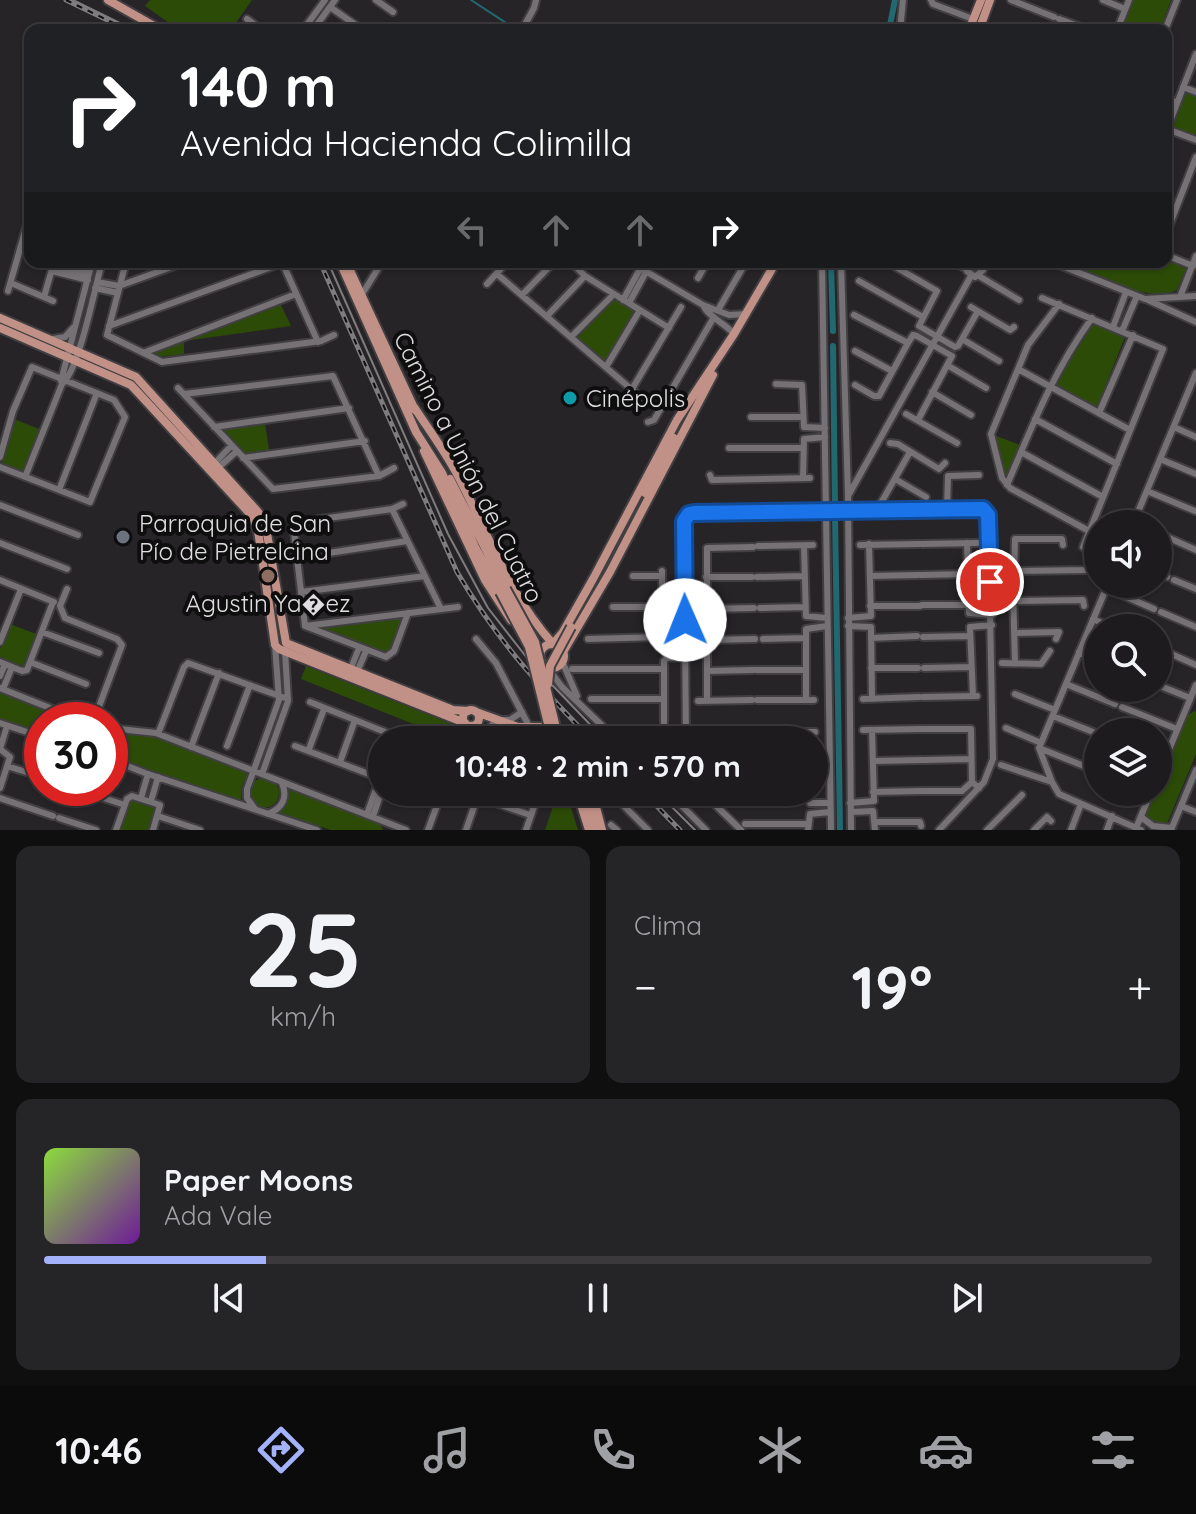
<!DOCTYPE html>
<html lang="es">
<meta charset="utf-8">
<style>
:root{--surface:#1d1b1d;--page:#252426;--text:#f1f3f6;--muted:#a0a1a4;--line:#3b393b;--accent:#a4b2fc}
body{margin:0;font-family:Quicksand,sans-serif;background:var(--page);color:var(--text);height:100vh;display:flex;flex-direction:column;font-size:30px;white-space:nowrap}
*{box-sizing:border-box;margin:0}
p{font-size:26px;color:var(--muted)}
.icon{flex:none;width:44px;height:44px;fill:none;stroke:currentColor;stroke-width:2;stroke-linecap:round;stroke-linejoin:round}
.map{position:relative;height:830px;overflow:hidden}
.side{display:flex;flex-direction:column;gap:16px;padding:16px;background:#100f10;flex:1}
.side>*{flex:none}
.hud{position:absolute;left:24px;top:24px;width:1148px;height:244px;border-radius:16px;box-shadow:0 2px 6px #0004,0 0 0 2px var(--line);background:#202124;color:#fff;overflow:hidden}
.buttons{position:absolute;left:1084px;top:510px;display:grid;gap:16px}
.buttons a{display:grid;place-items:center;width:88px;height:88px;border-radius:50%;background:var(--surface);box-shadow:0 2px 6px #0004,0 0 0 2px var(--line);font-size:40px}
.speed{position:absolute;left:24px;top:702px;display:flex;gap:16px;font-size:40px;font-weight:700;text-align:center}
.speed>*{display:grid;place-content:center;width:104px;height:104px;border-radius:50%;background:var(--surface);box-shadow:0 2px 6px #0004,0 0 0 2px var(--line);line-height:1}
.speed .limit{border:12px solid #d22;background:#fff;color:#111}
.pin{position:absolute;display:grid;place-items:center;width:68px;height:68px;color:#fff;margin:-34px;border:4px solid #fff;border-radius:50%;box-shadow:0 2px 8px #0007}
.me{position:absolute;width:88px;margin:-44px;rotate:359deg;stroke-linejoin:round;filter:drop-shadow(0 0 6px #0008)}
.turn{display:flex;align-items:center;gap:28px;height:168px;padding:0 24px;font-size:36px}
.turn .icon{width:104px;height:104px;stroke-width:2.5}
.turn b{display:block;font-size:56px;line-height:68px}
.lanes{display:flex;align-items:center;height:76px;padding:0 24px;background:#0003;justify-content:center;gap:40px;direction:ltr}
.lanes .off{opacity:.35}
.big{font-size:60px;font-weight:700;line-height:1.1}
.side .tile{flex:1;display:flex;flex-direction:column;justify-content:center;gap:12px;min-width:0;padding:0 28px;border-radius:16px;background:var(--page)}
.side .dial{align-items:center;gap:0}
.dial b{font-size:104px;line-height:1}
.song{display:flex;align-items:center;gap:24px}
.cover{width:96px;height:96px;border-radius:12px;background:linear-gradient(135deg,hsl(90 70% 55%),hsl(280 70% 35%))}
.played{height:8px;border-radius:4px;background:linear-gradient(90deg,var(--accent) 20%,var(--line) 20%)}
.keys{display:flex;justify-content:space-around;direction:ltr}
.heat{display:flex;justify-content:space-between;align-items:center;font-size:44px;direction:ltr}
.side .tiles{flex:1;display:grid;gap:16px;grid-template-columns:1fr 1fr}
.tile:last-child{grid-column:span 2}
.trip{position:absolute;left:368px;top:726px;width:460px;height:80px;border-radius:40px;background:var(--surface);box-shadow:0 2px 6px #0004,0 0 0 2px var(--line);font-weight:700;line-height:80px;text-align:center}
.menu{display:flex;height:128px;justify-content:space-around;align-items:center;background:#0c0b0c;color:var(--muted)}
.menu .icon{width:56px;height:56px}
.menu .active{color:var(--accent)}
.menu b{font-size:36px;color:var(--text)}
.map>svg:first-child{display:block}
</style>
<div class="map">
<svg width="1196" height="830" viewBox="0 0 1196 830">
<rect width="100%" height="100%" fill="#272427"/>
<path fill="#2b4b07" d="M150 0H252L231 30H179L145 6Z
M1134 0H1171L1160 30H1122Z
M1184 90 1196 95V139L1169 129Z
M1166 259 1186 269 1177 290C1148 304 1101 277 1073 265L1074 262H1166Z
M613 299 635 311 606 363 577 338Z
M281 305 291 326 184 341V354L158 357 151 355 152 351Z
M1094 323 1125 337 1097 407 1054 384Z
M14 419 39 429 23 473 2 464Z
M265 423 269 450 243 453 224 432 225 428Z
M994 435 1020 445 1007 475H1006Z
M404 617 393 649 385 655 322 631 320 627Z
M10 624 36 634 24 666 0 658V649Z
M306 666 484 737 482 740H453L301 679Z
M0 691 73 720H42V734L0 721Z
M1194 711 1196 712V754L1166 826 1150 823 1146 817 1155 792H1158V784L1187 716Z
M131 730 155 735 245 768 247 776 242 786 241 800 158 775 110 756V731Z
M249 793a15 15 0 1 1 30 0a15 15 0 1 1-30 0Z
M290 787 380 823 383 830H331L278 813 287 789Z
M558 792H566L578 830H545Z
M132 798 154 805 156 809 149 830H120Z"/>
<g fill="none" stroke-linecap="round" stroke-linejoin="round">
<path stroke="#216871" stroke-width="2" d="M471 0 517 30"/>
<path stroke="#216871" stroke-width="6" d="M889 30 895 0
M831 262 833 331
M833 346 835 507
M835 516 840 830"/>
<defs>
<path id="minor" d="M376 0 393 12
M931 0 933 4 973 19
M1011 0 1054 17
M1103 0 1125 9
M330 7 363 30
M247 19 262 30
M1059 19 1089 30
M981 25 993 30
M303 30 325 0
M313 30 335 0
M522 30 534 8 536 0
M900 30 903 0
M1117 30 1129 0
M1165 30 1177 0
M1183 87 1196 92
M1166 98 1177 103
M1167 129 1196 140
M1166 132 1196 54
M29 153H30
M1168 229 1196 157
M1166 255 1193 266
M126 262 107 335 162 362 321 341 334 335
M282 262 318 342
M571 262 585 276 669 328
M630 262 703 305 729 315 746 314
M822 262 831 830
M841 262 848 496 851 830
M887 262 937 291 919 326 955 347 958 346 978 311
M954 262 966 269
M969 262 967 271 975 277 983 270 981 262
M1052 262 1145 299 1196 296
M53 265 89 274
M52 271 88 280
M497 274 644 400
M979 276 1019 300
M698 278 707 262
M859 281 923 317
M97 282 119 286
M11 283 53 301
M487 284 507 262
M119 286 185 262
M95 288 118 293
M8 291 30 214
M522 295 554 262
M361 296 382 262
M44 297 52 269
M1180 297 1196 256
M1042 298 1163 349 1083 547
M623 300 640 269
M1148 300 1196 322
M629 303 646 272
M1059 304 1028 345 991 434 1002 478 1010 488 1089 531
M703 305C709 318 725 323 734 334
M971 307 1010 330 1014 327
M718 310 746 262
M854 315 908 343
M547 316 585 276
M109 326 282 263
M1113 327 1126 292
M1122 331 1137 296
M571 337 614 294
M53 339 65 337 73 328
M962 339 999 361
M855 351 892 371
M143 353 296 294
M947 365 986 388
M606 367 640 310
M1018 369 1130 430
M61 381 92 262
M776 384 802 385 804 427 825 428
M855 385 874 396H879L908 343 913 335 917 336 952 356 918 420
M178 388 273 489 379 476 394 468
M632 389 681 307
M932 392 971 415
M184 394 333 376 379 476
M1099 413 1133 335
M906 414 957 443
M751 417H802
M1035 419 1117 464
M648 422 654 420 714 317
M214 427 349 408
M1174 427 1196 437
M890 443 898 444 939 469 945 463
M729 448H803
M1021 452 1103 497
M0 457 13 411 32 367 114 400 125 417 90 502 0 467
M243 458 365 441
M1160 459 1196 474
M212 466 231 446
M218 468 237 451
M710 475 712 480 810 478
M25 477 62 384C79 371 95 287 102 262
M803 478 804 439 825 437
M895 479 926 497
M1007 485C1033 424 1053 372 1092 318
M59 490 97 393
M1147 491 1195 511
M848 496 971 276
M0 505 78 535
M392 509 441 609
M947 509 948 476 979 475
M877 510 910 452
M1133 524 1196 373
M1158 533 1196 550
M0 543 67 569
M967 543 969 613 992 615
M922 544 977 543
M860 545 919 544
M758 546 813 545
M804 546 806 616 827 618
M296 558 407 541
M662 571 663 647 685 649
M1014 571 1088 570 1089 565
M1158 573 1167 577
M921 575 968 574
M633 576H662
M870 576 918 575
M706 577H752
M757 577 804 576
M0 580 54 602
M1174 580 1196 589
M990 582 1014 581 1015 539H1062L1063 545
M1106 588 1154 609
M67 589 60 606 65 618 117 639 122 645 94 720
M991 591 1013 590 1015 663
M301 592 425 576
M1014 601 1083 600 1084 606
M922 605H969
M870 606H920
M613 607H662
M760 608 805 607
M707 609 754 608
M1161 612 1196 627
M848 618 871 616 869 544
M1093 619 1113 628
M685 620 707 619V548L753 547
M305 626 293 523 392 509 403 504
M305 626 458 607
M305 626 386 657 394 651 408 613
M848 626 871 627 872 699
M685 629 707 630V701
M42 632 99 653
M1015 633 1059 632 1056 639
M923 637 970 636
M871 638 917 636
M476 639 496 663 530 728
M588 639 662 637
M763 639 806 638
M707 640 755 639
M0 642 21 589
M1158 648 1196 665
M1079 652 1098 660
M562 661 577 696
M0 662 22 671 27 670 53 602
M30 662 86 684
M1002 663 1041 664 1050 651
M871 668H918
M924 668 971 667
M572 669H663
M756 670H806
M550 671 562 687 617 740
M707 671 753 670
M357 672 366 651
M349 673 359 648
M0 676 5 664
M1066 684 1115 704
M1158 685 1190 698
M0 688 80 720
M3 689 12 667
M1015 694 1055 710
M973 696 970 627 992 625
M923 697 977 696
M591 699H664
M863 699 919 697
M757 700H814
M806 700V629L827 626
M698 701 752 700
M310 702 405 740
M1122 707 1177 729
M1053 716 1098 734
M0 723 42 737
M539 727 540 740
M110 728 156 733 406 830
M1006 728 1041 743
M924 729H971L972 782 979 788
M863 730 922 729
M630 731 664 730
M757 732H815
M491 733V726L497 720H510L522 712
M686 733 751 732
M158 734 184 667 188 663 288 699
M664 740V661L667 658 685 657
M686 740 684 528V521L689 514 985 509 988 515 993 759 984 782 939 830
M227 746 250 685
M295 746 382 779
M191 747 219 673
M1039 748 1108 584
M1039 748 1052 782 1059 794 1141 830
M1039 748 1089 768
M0 749 10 757 0 788
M0 749 7 726
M309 749 324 709
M110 759 145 773 317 830
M925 760 971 759
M873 761 923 760
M340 762 355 720
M1001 765 1052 782
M7 766 42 777
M1095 770 1098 771
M262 774 288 701 285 651
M371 774 382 743
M1158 776 1196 685
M73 788 125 805
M923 791H962L972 782
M419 792 439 800
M610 792 648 830
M668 792 706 830
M702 792 741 830
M714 792 754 793
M807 792 810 803H830
M873 792 921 791
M759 794H807
M478 797 530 815
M0 798 53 816
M141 798 148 774
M151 801 158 777
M850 803 874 801 872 730
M1181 806 1196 812
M255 809 247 798V789L279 700 275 645
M851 812 873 811 875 830
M268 814C283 808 288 797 282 783
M367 814 380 778
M158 816 200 830
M373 816 382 790
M1141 817 1153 826 1172 828
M59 818 96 830
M875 822H920L921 826
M745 824H808
M611 825 617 830
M1136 828 1151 792
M116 830 127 799 132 796 160 805 153 830
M428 830 442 792
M466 830 479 792
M526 830 539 792
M808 830 810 814 830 812
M987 830 1022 795
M1034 830 1047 817 1051 821
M1071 830 1081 804
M1107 830 1112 816
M1171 830 1196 770"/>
<path id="major" d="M108 0 161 30
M969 30 981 0
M979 30 990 0
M340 262 416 432 442 473 475 547 500 592
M346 262 415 410
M0 318 136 377 258 512 265 522 286 643 453 710 468 711
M0 328 131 385 253 517 258 531 275 645 279 649 465 723
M414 407C429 430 445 451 458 476 488 533 508 594 553 644L563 632 593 579 677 420 734 334 776 262
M424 451 485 580 511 620
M450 479 506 589
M645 493 674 438
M540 656a12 12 0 1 1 24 0a12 12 0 1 1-24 0Z
M563 652 610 572 713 375
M463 718a8 8 0 1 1 16 0a8 8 0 1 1-16 0Z
M476 712 518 727H553L566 740
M471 726 507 740
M577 792 589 830
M584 792 595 830
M592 792 602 830"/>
</defs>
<use href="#minor" stroke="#413f42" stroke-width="10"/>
<use href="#major" stroke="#413f42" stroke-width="12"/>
<use href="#minor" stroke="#757175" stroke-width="6"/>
<use href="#major" stroke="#c19086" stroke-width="8"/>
<path stroke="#7e7c7e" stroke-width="2" d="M73 0 134 30
M328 262 448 534 488 608 531 663 605 740
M657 792 695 830"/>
<defs>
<path id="rail" d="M66 0 128 30
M320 262 457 572C497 640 537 684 592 740
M643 792 680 830"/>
</defs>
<use href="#rail" stroke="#7e7c7e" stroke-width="5"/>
<use href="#rail" stroke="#0f0e0f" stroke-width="2" stroke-dasharray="6" stroke-linecap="butt"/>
<defs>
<path id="major-bridge" d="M506 589 535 642 559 740
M500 592 529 647 552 740
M548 684 550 666 571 627"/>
</defs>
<use href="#major-bridge" stroke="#413f42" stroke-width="12" stroke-linecap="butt"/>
<use href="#major-bridge" stroke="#c19086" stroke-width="8"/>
</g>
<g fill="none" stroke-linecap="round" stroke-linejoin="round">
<defs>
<path id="route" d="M685 620 684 521 689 514 694 513 983 509 988 515 990 582"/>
</defs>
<use href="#route" stroke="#114b97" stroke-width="20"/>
<use href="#route" stroke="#1a73e8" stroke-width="14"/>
</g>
<circle fill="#0f9aa8" stroke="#0f0e0f" stroke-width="3" cx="570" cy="398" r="8"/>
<circle fill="#6b7280" stroke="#0f0e0f" stroke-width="3" cx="123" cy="537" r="8"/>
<circle fill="#8d6e63" stroke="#0f0e0f" stroke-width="3" cx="268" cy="576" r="8"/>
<g text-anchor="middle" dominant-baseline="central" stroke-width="8" stroke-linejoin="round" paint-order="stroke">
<g font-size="24" fill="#e0dee0" stroke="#0f0e0f" text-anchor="start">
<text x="586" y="398">Cinépolis</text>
<text x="139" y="523">Parroquia de San<tspan x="139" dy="28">Pío de Pietrelcina</tspan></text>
<text x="268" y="603" text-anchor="middle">Agustin Ya�ez</text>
</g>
<g font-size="24" fill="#e0dee0" stroke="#0f0e0f">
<text transform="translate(469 467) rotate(63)">Camino a Unión del Cuatro</text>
</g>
</g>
</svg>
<div class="buttons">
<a><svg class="icon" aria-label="sound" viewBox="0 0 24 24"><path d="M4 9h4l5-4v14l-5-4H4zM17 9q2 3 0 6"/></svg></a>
<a><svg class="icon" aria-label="search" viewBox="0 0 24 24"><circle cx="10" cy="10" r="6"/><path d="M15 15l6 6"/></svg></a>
<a><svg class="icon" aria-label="layers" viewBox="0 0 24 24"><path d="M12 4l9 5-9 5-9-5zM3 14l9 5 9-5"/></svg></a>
</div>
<div class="speed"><div class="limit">30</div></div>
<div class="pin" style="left:990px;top:582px;background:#d93025"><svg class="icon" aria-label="arrive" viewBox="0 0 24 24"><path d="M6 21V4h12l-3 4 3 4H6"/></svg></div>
<svg class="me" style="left:685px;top:620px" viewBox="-20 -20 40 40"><circle r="19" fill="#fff"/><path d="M0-13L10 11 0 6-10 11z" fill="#1a73e8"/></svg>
<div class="trip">10:48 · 2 min · 570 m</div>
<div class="hud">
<div class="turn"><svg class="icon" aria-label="right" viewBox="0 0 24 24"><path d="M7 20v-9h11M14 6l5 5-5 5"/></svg><div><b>140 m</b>Avenida Hacienda Colimilla</div></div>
<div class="lanes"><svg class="icon off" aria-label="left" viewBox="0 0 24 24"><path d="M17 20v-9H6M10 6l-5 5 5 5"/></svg><svg class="icon off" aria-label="ahead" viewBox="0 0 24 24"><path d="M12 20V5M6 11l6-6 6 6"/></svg><svg class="icon off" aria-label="ahead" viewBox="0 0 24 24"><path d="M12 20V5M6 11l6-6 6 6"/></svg><svg class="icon" aria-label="right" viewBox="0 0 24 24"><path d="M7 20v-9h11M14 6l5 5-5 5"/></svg></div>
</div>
</div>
<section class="side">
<div class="tiles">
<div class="tile dial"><b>25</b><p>km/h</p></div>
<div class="tile"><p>Clima</p>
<div class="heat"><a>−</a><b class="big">19°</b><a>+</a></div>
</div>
<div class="tile">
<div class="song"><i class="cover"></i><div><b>Paper Moons</b><p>Ada Vale</p></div></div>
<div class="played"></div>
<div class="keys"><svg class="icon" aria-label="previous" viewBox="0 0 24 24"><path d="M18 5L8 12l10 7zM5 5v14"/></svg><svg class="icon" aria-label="pause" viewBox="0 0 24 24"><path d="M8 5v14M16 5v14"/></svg><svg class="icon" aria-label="next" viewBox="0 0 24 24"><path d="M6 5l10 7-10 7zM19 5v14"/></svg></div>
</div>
</div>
</section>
<nav class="menu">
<b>10:46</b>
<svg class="icon active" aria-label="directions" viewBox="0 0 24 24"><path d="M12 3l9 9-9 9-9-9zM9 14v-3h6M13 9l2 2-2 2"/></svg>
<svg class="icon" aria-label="music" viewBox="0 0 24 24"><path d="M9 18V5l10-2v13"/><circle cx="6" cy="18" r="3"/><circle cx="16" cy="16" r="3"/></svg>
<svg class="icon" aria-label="phone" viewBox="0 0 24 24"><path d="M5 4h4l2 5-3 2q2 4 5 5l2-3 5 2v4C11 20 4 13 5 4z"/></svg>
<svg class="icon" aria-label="climate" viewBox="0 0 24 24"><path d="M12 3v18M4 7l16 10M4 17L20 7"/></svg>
<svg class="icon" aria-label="car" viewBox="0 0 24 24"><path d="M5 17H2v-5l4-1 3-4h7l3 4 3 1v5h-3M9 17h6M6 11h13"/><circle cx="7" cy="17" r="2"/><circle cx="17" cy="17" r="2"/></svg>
<svg class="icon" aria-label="filters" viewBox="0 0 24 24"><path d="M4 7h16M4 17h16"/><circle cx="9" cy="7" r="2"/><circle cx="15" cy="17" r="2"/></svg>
</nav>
